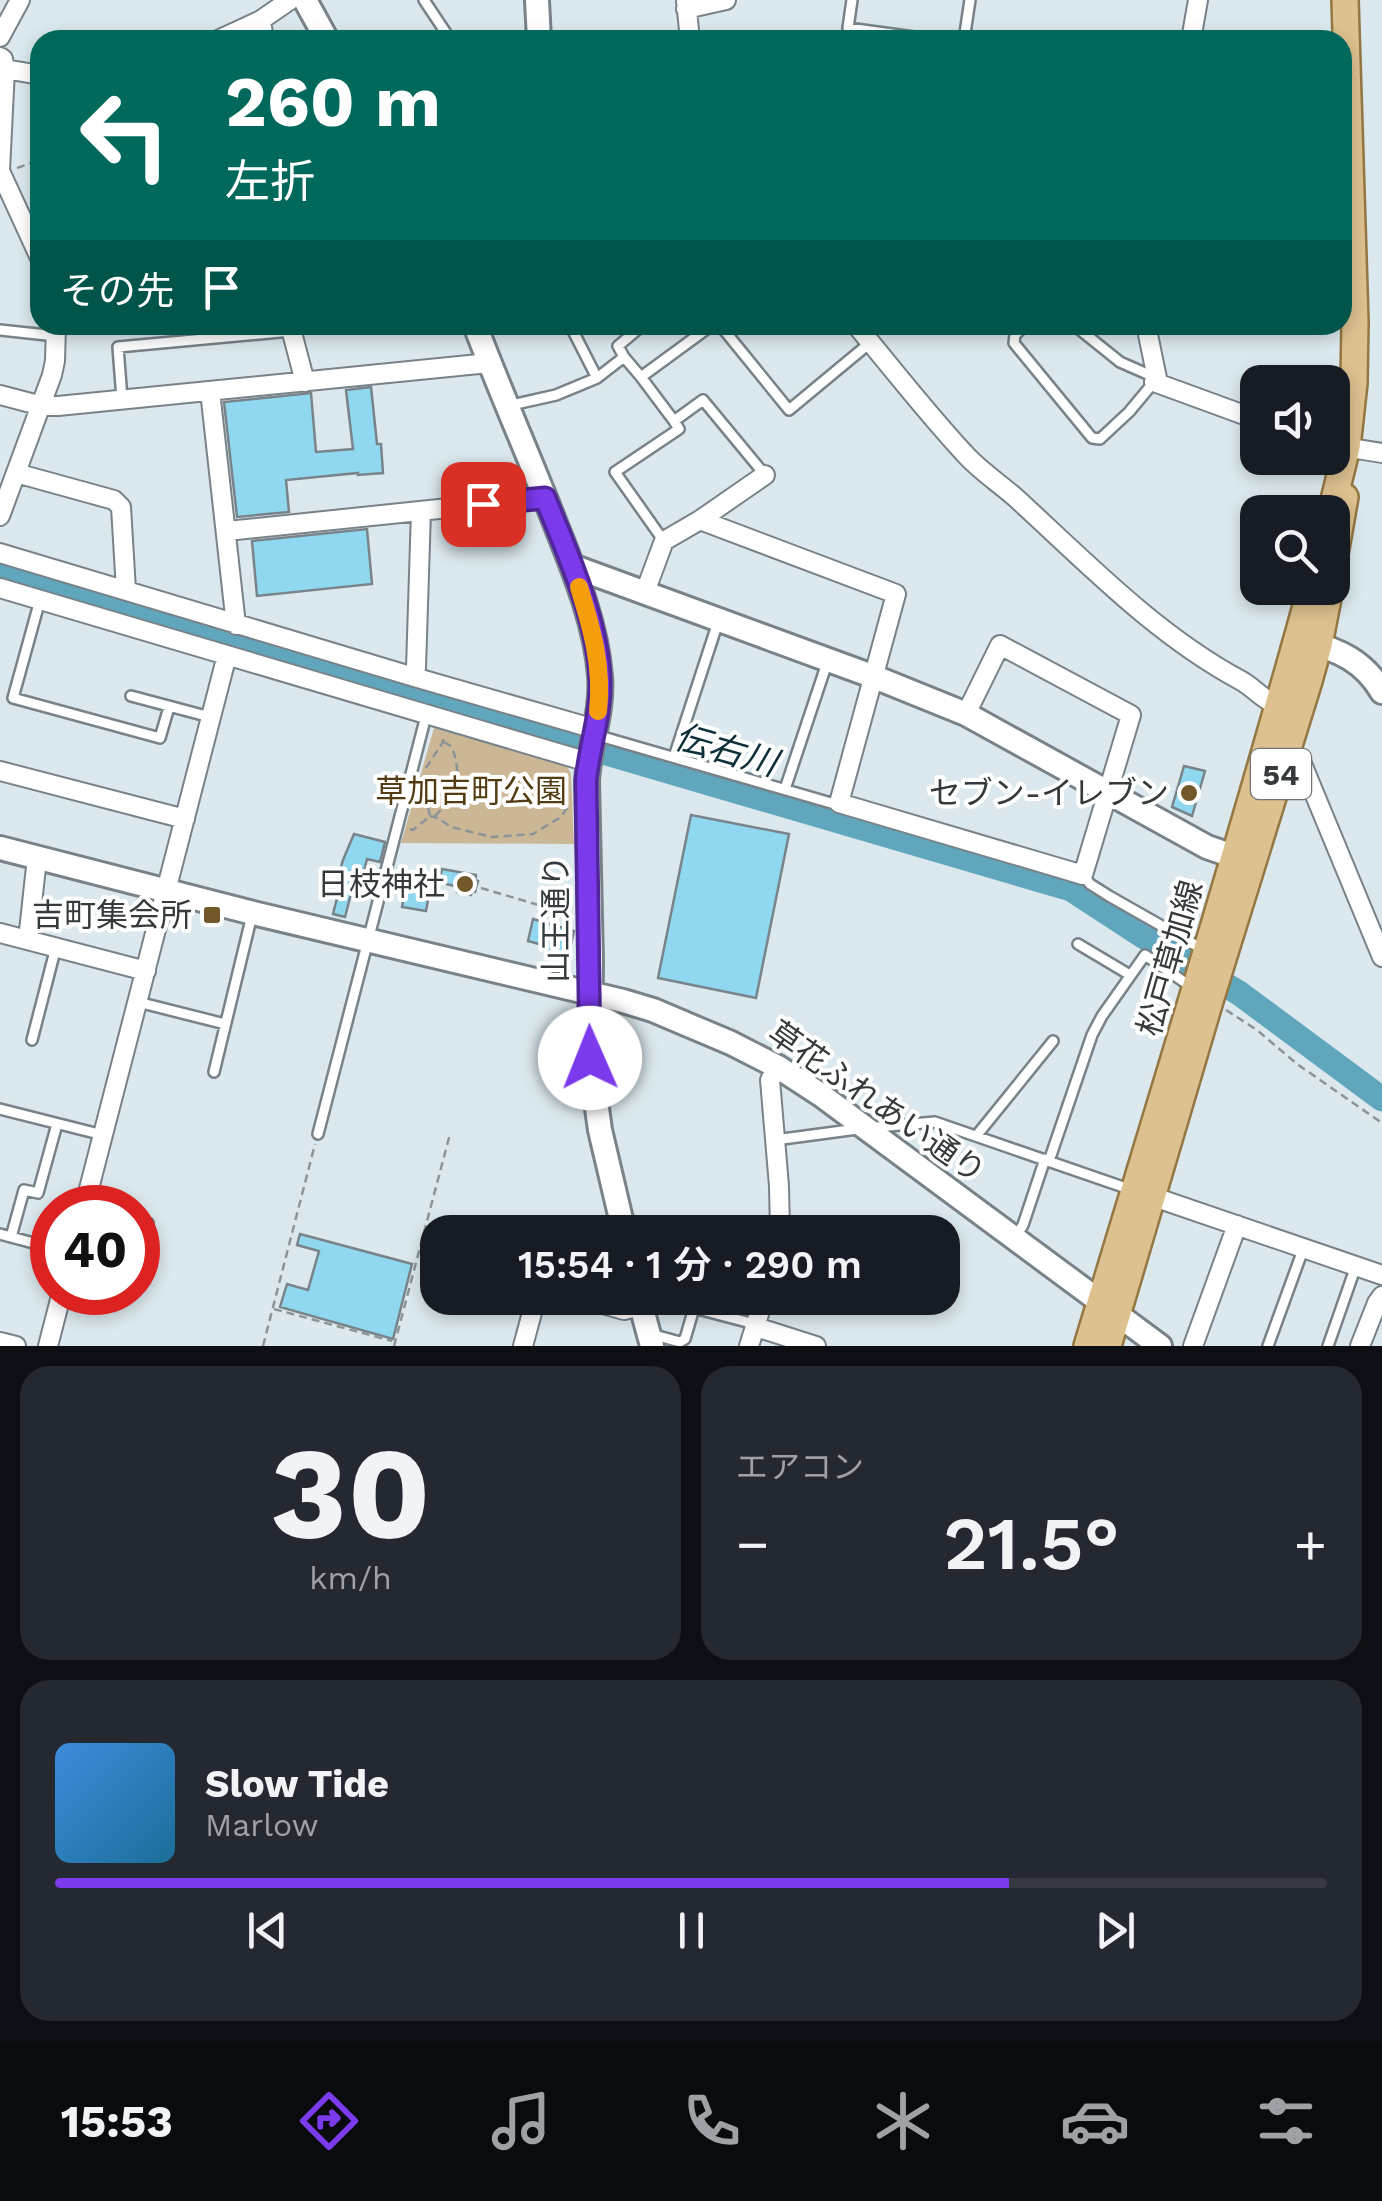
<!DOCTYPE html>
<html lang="ja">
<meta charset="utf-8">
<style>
:root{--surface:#171b24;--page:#242831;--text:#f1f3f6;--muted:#9ea1a6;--line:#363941;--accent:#7c3aed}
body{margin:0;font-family:"Work Sans","Noto Sans JP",sans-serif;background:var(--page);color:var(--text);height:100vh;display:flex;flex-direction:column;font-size:38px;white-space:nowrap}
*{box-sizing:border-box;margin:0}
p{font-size:32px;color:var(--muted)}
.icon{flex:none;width:55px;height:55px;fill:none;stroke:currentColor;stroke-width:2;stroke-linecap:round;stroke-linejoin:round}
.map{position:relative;height:1346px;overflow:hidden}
.side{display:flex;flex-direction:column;gap:20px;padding:20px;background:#0d0f14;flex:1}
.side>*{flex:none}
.top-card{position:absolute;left:30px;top:30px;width:1322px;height:305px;border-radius:30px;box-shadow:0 5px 15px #0003;background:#00695c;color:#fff;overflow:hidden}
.fabs{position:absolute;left:1240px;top:365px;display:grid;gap:20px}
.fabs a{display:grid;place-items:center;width:110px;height:110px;border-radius:20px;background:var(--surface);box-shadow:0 5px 15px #0003;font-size:50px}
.speed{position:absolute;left:30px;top:1185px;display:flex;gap:20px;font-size:50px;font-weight:700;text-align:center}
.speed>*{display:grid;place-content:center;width:130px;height:130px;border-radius:50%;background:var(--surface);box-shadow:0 5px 15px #0003;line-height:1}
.speed .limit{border:15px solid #d22;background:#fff;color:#111}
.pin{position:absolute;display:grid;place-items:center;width:85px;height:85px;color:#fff;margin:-42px;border-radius:20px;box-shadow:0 5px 15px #0006}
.me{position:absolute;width:110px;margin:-55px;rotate:359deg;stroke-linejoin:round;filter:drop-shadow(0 0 8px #0008)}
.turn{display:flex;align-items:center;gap:35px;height:210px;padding:0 30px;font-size:45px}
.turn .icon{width:130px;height:130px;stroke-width:2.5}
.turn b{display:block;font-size:70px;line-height:85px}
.then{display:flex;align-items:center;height:95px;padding:0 30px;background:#0003;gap:20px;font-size:38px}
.big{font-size:75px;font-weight:600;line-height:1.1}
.side .card{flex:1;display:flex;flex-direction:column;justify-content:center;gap:15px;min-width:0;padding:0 35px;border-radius:30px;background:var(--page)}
.side .dial{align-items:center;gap:0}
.dial b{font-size:130px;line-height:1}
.song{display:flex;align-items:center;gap:30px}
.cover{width:120px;height:120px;border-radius:15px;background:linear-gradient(135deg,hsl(210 70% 55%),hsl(200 70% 35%))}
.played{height:10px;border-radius:5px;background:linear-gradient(90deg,var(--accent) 75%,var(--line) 75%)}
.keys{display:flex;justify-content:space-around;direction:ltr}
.heat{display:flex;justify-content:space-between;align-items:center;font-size:55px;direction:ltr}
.side .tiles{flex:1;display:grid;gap:20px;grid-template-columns:1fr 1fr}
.card:last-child{grid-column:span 2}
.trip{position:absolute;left:420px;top:1215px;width:540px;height:100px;border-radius:30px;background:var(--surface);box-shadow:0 5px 15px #0003;font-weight:600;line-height:100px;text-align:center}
.tab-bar{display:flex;height:160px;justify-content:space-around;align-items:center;background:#090b0e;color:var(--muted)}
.tab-bar .icon{width:70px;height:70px}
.tab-bar .selected{color:var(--accent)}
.tab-bar b{font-size:45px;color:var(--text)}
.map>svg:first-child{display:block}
</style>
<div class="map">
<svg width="1382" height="1346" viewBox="0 0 1382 1346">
<rect width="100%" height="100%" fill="#dbe9ee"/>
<path fill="#cbb696" d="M434 728 567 766 571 774 574 844 401 843Z"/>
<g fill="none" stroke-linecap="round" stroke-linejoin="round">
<path stroke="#60a7be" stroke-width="25" d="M0 573 84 600 1071 889 1143 936 1239 993 1382 1099"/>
</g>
<path fill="#90d8f0" stroke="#788489" stroke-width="2.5" d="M371 387 377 444H381L383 473 358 475V473L286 480 289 512 237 517 224 402 311 393 316 452 353 449 346 390Z
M367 529 372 584 257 596 252 541Z
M1184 766 1205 771 1192 816 1172 807Z
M691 815 789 834 756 998 658 978Z
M354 834 385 842 380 862 367 859 360 887 356 886 355 891 352 890 345 917 333 914 340 886 336 885 343 860Z
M442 869 476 875 475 880 478 881 475 892 472 891 471 895 457 892 458 887 439 882Z
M408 874 432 878 426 911 402 907Z
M533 919 574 931 568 957 542 950 543 945 528 941Z
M300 1234 412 1264 393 1339 280 1307 287 1284 308 1290 319 1251 297 1245Z"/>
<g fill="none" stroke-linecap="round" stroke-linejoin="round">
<defs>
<path id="lane" d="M424 0 446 33 438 40
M852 0 848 28 936 40
M964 40 970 0
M570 325 597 378
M720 325 789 410 871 342
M1025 325 1015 335 1014 343 1092 438 1100 439 1129 412 1154 382
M1074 325 1120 362 1154 377
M0 330 56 336
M624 357 618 346 643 325
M641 377 674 421
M122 399 118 347 291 331
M507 406 556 395 597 378 624 357 641 377 712 325
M663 540 615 472 679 429 674 421 703 400 765 475
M40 600 13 698 160 738 169 707
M131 696 210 717
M596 735 831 803H839
M674 757 718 622
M785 789 828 660
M1083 875 1090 884 1109 896 1204 950
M1078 944 1130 975
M138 1002 225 1024
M32 1040 56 947
M214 1072 252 915
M0 1109 103 1135
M318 1134 426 716
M977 1135 1053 1041
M775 1140 865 1128 935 1122 1129 1189
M1049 1161 1092 1035 1102 1016 1145 955 1193 988
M138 1221 148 1223
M781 1226 822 1232
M0 1234 52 1248
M1016 1236 1023 1225 1045 1159
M11 1237 24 1190 38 1193 57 1124
M653 1338 658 1336 680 1342 685 1339 694 1308 747 1322 754 1326
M1268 1346 1304 1247
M1328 1346 1356 1266"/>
<path id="street" d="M686 1 690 40
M686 9 726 0
M261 20 264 40
M0 37 20 0
M218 40 261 20 290 0
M1191 40 1198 0
M0 57 3 59 5 69 0 171
M5 69 40 75
M0 171 40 258
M290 325 305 382
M856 325C892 368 926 412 964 453 979 470 999 483 1016 498 1087 563 1155 634 1240 680 1255 688 1262 700 1278 705
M1146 325 1158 383
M1154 382 1258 420
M210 391 236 625
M0 395 42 406H58L489 363
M1332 445 1382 453
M16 473 114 500 121 507 126 590
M0 516 52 375 55 361 56 325
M700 520 896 594 839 803 1083 875 1131 715 1000 645 966 714
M227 531 545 498
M0 553 414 677 595 729
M0 588 588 762
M645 592 664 541 700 520 765 475
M414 677 416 668 421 511
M1288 751 1300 759 1382 957
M0 771 185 819
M0 933 146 971
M28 940 37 858
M778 1067 770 1080 779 1186 780 1232
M1151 1196 1382 1275
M84 1208 227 655
M582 1298 624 1310 641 1306
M756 1327 816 1346
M0 1342 16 1346
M48 1346 62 1292
M523 1346 536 1298
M749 1346 764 1298
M1193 1346 1237 1225
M1360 1346 1377 1303 1382 1296"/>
<path id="secondary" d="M305 0 327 40
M537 0 539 40
M475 325C500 391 529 456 555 523 574 571 596 623 600 676 603 712 589 745 587 781L591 961 590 1058 600 1130 624 1232
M572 566 872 676 966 714 1207 847 1250 862
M1305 641C1339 650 1364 661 1382 692
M0 848 253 913 623 1001 653 1010 731 1043 778 1067 821 1095 1160 1346
M639 1298 652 1346"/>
<path id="primary" d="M1331 512 1347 447 1354 383 1355 322 1345 0
M1332 571 1345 497
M1087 1346C1163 1094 1241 842 1311 588
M1108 1346 1210 1001 1309 681 1319 645 1330 588"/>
</defs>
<use href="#lane" stroke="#778388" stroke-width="14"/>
<use href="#street" stroke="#778388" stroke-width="22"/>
<use href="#secondary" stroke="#778388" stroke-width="28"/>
<use href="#primary" stroke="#947742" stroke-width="30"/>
<path stroke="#8b9498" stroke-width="2.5" stroke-dasharray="8 5" stroke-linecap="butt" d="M17 168 40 160
M426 768 443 742 444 736
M430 816 438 818 451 827 492 837 533 834 561 817 567 808 563 775
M435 816C459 793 462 778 452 747L444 742
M410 829 413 830 430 816 422 780
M481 888 569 914
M1226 1010 1257 1030 1297 1064 1382 1123
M274 1309 392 1341
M263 1346 315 1144
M394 1346 450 1134"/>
<use href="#lane" stroke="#fff" stroke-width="9"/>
<use href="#street" stroke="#fff" stroke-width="18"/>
<use href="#secondary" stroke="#fff" stroke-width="22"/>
<use href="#primary" stroke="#ddc18f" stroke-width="25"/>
</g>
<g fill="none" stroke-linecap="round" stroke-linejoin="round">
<defs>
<path id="route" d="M483 504 545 498C567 552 599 623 600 682 601 716 589 747 586 781L590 1058"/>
</defs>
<use href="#route" stroke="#51269a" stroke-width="25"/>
<use href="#route" stroke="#7c3aed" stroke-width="18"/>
<path stroke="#f59e0b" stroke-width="18" d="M579 587C592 629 603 667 598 711"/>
</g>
<g fill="#73582a" stroke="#fff" stroke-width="4">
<circle cx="1189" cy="793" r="10"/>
<circle cx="465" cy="884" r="10"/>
<rect x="202" y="905" width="20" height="20" rx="5"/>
</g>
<g text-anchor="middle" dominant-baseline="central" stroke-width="8" stroke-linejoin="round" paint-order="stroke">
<rect fill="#fff" stroke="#727576" stroke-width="2.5" x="1251" y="749" width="60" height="50" rx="8"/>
<g font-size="30" font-weight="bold" fill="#353a3c">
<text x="1281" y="774">54</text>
</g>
<g font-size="32" fill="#533c12" stroke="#fff">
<text x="471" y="791">草加吉町公園</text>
</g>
<g font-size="32" fill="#353a3c" stroke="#fff" text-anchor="end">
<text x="1169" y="793">セブン-イレブン</text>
<text x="445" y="884">日枝神社</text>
<text x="192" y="915">吉町集会所</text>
</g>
<g font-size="32" fill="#353a3c" stroke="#fff">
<text transform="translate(556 919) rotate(-90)">山王通り</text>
<text transform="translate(1170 958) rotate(-74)">松戸草加線</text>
<text transform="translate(877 1102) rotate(35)">草花ふれあい通り</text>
</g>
<g font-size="35" font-style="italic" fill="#0d303a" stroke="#fff">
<text transform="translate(726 750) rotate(16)">伝右川</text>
</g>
</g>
</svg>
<div class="fabs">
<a><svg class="icon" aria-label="sound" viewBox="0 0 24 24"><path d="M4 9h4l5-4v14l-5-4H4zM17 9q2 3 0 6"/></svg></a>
<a><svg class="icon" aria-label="search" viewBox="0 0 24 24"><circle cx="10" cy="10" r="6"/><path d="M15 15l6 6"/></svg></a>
</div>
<div class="speed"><div class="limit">40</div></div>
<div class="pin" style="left:483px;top:504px;background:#d93025"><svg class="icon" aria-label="arrive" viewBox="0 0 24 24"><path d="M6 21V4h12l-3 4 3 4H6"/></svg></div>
<svg class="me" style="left:590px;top:1058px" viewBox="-20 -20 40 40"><circle r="19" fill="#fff"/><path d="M0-13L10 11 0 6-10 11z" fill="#7c3aed"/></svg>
<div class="trip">15:54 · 1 分 · 290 m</div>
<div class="top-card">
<div class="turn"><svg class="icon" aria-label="left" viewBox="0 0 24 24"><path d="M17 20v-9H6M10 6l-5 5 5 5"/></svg><div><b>260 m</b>左折</div></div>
<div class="then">その先<svg class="icon" aria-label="arrive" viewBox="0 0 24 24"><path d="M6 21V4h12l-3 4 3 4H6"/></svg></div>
</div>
</div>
<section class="side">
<div class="tiles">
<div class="card dial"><b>30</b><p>km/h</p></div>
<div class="card"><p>エアコン</p>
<div class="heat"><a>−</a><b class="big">21.5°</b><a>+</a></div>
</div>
<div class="card">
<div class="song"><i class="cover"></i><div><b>Slow Tide</b><p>Marlow</p></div></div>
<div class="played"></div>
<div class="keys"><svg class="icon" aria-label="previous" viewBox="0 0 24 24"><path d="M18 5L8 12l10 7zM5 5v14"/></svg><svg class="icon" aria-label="pause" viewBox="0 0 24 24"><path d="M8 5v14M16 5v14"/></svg><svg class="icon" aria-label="next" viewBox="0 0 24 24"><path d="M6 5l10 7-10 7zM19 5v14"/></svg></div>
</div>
</div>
</section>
<nav class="tab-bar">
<b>15:53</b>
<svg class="icon selected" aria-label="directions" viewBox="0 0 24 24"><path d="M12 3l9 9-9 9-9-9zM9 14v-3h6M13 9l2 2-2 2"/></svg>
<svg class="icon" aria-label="music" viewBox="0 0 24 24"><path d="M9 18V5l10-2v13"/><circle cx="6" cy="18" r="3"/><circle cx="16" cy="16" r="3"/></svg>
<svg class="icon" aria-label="phone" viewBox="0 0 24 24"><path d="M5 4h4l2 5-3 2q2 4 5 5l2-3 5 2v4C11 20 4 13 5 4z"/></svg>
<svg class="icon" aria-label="climate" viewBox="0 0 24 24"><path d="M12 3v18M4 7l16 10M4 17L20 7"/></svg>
<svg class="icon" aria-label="car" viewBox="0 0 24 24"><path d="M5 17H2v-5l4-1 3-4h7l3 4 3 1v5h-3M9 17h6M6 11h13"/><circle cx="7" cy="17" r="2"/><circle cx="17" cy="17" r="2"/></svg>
<svg class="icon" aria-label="filters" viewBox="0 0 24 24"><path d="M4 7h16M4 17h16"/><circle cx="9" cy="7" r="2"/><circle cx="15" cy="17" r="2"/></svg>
</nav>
